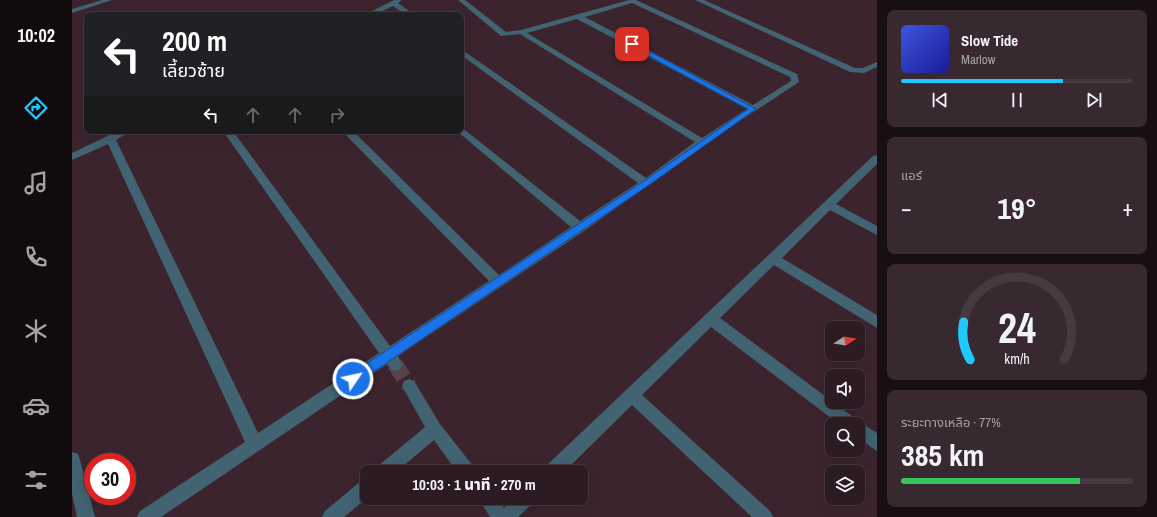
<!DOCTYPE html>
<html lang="th">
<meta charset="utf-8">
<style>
:root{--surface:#2c1b22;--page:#38282f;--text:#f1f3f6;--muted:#a6a1a5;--line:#483940;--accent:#1fc9fd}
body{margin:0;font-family:"Archivo Narrow","Noto Sans Thai",sans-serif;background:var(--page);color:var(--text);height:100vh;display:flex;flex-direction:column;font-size:15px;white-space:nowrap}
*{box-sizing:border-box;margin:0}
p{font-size:13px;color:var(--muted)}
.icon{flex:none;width:22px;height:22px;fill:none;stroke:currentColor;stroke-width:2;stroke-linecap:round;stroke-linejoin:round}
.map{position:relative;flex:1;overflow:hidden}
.sheet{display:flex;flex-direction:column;gap:10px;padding:10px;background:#180f13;width:280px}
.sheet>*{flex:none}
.banner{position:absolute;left:12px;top:12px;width:380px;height:122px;border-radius:8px;box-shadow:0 4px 16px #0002,0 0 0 1px var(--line);background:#202124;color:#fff;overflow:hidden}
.needle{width:26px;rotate:78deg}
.buttons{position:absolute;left:753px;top:321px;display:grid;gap:8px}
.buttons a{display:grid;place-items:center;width:40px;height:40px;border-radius:8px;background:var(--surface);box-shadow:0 4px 16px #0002,0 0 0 1px var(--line);font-size:20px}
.speed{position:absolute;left:12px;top:453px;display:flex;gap:8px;font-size:20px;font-weight:700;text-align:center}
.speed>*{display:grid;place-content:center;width:52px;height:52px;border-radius:50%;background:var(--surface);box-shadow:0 4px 16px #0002,0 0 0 1px var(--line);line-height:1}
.speed .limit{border:6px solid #d22;background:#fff;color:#111}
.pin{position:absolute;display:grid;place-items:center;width:34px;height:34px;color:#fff;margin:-17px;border-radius:8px;box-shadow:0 2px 6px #0006}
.me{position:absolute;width:44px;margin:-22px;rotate:56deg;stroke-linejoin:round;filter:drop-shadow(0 0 3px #0008)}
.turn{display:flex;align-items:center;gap:14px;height:84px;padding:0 12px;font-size:18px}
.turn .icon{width:52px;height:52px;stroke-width:2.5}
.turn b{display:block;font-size:28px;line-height:34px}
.lanes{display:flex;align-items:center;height:38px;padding:0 12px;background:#0003;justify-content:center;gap:20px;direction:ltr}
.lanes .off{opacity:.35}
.big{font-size:30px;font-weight:800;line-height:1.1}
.sheet .widget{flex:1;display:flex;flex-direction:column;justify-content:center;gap:6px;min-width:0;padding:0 14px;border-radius:8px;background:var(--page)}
.sheet .dial{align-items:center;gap:0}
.dial svg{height:104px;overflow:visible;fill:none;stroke:var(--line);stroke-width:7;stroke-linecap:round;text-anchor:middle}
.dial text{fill:var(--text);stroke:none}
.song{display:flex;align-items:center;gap:12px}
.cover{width:48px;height:48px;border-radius:6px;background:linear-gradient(135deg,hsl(230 70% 55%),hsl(240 70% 35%))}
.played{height:4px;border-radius:2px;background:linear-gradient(90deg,var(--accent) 70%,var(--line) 70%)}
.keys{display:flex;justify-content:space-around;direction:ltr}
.heat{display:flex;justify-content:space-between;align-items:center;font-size:22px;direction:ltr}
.charge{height:6px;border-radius:3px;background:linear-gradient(90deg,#34c759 77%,var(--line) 0)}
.trip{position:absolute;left:288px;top:465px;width:228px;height:40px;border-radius:8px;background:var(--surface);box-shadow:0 4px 16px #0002,0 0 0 1px var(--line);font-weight:800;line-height:40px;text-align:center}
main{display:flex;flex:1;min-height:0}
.menu{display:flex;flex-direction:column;width:72px;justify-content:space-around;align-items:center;background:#120b0e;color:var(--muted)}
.menu .icon{width:28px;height:28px}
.menu .active{color:var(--accent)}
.menu b{font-size:18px;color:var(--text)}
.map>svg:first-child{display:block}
</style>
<main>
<nav class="menu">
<b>10:02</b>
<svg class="icon active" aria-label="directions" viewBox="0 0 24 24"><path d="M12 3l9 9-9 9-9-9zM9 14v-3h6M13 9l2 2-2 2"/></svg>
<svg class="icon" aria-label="music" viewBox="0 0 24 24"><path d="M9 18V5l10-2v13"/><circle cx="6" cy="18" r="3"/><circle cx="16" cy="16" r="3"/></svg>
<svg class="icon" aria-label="phone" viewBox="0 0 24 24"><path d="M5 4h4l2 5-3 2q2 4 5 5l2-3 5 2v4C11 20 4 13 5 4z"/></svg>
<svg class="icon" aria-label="climate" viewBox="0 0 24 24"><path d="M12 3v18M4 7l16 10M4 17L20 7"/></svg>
<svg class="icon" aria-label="car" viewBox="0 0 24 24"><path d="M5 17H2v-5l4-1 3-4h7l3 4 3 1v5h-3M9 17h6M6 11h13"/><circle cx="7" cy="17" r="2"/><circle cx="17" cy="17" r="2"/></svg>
<svg class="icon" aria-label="filters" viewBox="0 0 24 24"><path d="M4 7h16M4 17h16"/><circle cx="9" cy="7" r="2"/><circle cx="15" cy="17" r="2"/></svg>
</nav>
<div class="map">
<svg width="805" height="517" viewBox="0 0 805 517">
<rect width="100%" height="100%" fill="#3b242e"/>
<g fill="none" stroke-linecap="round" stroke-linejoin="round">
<path stroke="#58424c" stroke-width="16" stroke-dasharray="16 8" stroke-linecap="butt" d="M323 364 337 386"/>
<path fill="#426371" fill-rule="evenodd" d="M30 0H40L0 13V9Z
M322 0H330L326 3 343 15H334L321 6 302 15H292Z
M386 0H393L434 32 449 30 557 0H564L725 74 727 82 633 144 512 231 326 356 330 364 328 369 323 371 318 369 315 364 89 517H65L68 511 173 442 36 144 0 160V153L46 131H59L44 140 186 433 307 353 151 131H161L318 346 417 281 270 131H281L427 275 499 227 386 132 389 131V127L508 221 566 183 389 55V49L574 178 623 142 448 34 429 36ZM560 3 718 77 719 81 681 105 513 17ZM505 19 675 109 630 138 455 33Z
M623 0H632L783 68H791L805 62V67L792 73 778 72Z
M805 155V164L764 204 805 226V235L758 210 710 258 805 315V328L702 265 648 318 784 419 786 421 805 433V451L786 438V424H767L639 327 570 395 698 511 701 517H680L560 405 492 472H472L474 466 801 156Z
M337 379 342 381 368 424 401 466 403 472H385L362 440 324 472H304L306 466 353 427 330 386 332 381Z
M0 452 6 454 8 460 23 517H5L0 494Z
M295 479V498L272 517H250L253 511 289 481Z
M406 498H424L432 508 442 498H462L460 504 446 517H418Z"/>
</g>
<path fill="#1a73e8" stroke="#114b97" d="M558 43H562L684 109 577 185 285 383 281 384 277 383 275 379 277 375 572 181 676 109 558 46Z"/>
</svg>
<div class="buttons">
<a><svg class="needle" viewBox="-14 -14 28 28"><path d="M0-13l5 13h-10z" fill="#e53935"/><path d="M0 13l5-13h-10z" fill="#a6a1a5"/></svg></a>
<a><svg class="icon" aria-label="sound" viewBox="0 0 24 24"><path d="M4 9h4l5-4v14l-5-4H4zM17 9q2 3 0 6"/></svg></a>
<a><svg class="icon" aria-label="search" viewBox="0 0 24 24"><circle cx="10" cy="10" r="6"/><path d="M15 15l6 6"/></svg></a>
<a><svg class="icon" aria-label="layers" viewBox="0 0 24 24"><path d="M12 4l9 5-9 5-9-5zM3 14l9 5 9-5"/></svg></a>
</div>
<div class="speed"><div class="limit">30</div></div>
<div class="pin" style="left:560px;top:44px;background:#d93025"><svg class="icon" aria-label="arrive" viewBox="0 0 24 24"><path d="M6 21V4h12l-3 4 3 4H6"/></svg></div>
<svg class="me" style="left:281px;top:379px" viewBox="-20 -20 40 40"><circle r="17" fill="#1a73e8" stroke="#fff" stroke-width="3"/><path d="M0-11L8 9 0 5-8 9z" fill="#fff"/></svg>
<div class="trip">10:03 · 1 นาที · 270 m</div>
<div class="banner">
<div class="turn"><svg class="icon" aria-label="left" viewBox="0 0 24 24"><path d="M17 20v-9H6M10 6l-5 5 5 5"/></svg><div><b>200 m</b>เลี้ยวซ้าย</div></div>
<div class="lanes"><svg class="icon" aria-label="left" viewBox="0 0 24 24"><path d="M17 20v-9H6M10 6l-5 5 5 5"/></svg><svg class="icon off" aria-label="ahead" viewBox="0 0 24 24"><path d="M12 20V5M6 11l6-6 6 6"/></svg><svg class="icon off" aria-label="ahead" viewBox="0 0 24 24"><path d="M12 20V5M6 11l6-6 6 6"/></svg><svg class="icon off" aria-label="right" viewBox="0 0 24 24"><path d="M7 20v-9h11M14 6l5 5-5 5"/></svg></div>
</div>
</div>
<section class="sheet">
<div class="widget">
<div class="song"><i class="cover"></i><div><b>Slow Tide</b><p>Marlow</p></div></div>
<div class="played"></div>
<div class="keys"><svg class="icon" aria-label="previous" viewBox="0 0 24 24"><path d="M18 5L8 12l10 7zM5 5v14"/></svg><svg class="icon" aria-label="pause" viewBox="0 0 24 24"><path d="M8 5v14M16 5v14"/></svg><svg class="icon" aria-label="next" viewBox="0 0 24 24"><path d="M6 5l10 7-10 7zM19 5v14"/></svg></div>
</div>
<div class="widget"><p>แอร์</p>
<div class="heat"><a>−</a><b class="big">19°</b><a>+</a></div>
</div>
<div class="widget dial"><svg viewBox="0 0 100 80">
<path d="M14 69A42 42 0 1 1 86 69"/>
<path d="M14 69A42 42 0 0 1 9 40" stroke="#1fc9fd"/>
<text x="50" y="56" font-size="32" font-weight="700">24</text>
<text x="50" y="72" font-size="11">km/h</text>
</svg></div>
<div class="widget"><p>ระยะทางเหลือ · 77%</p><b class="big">385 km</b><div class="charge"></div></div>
</section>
</main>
